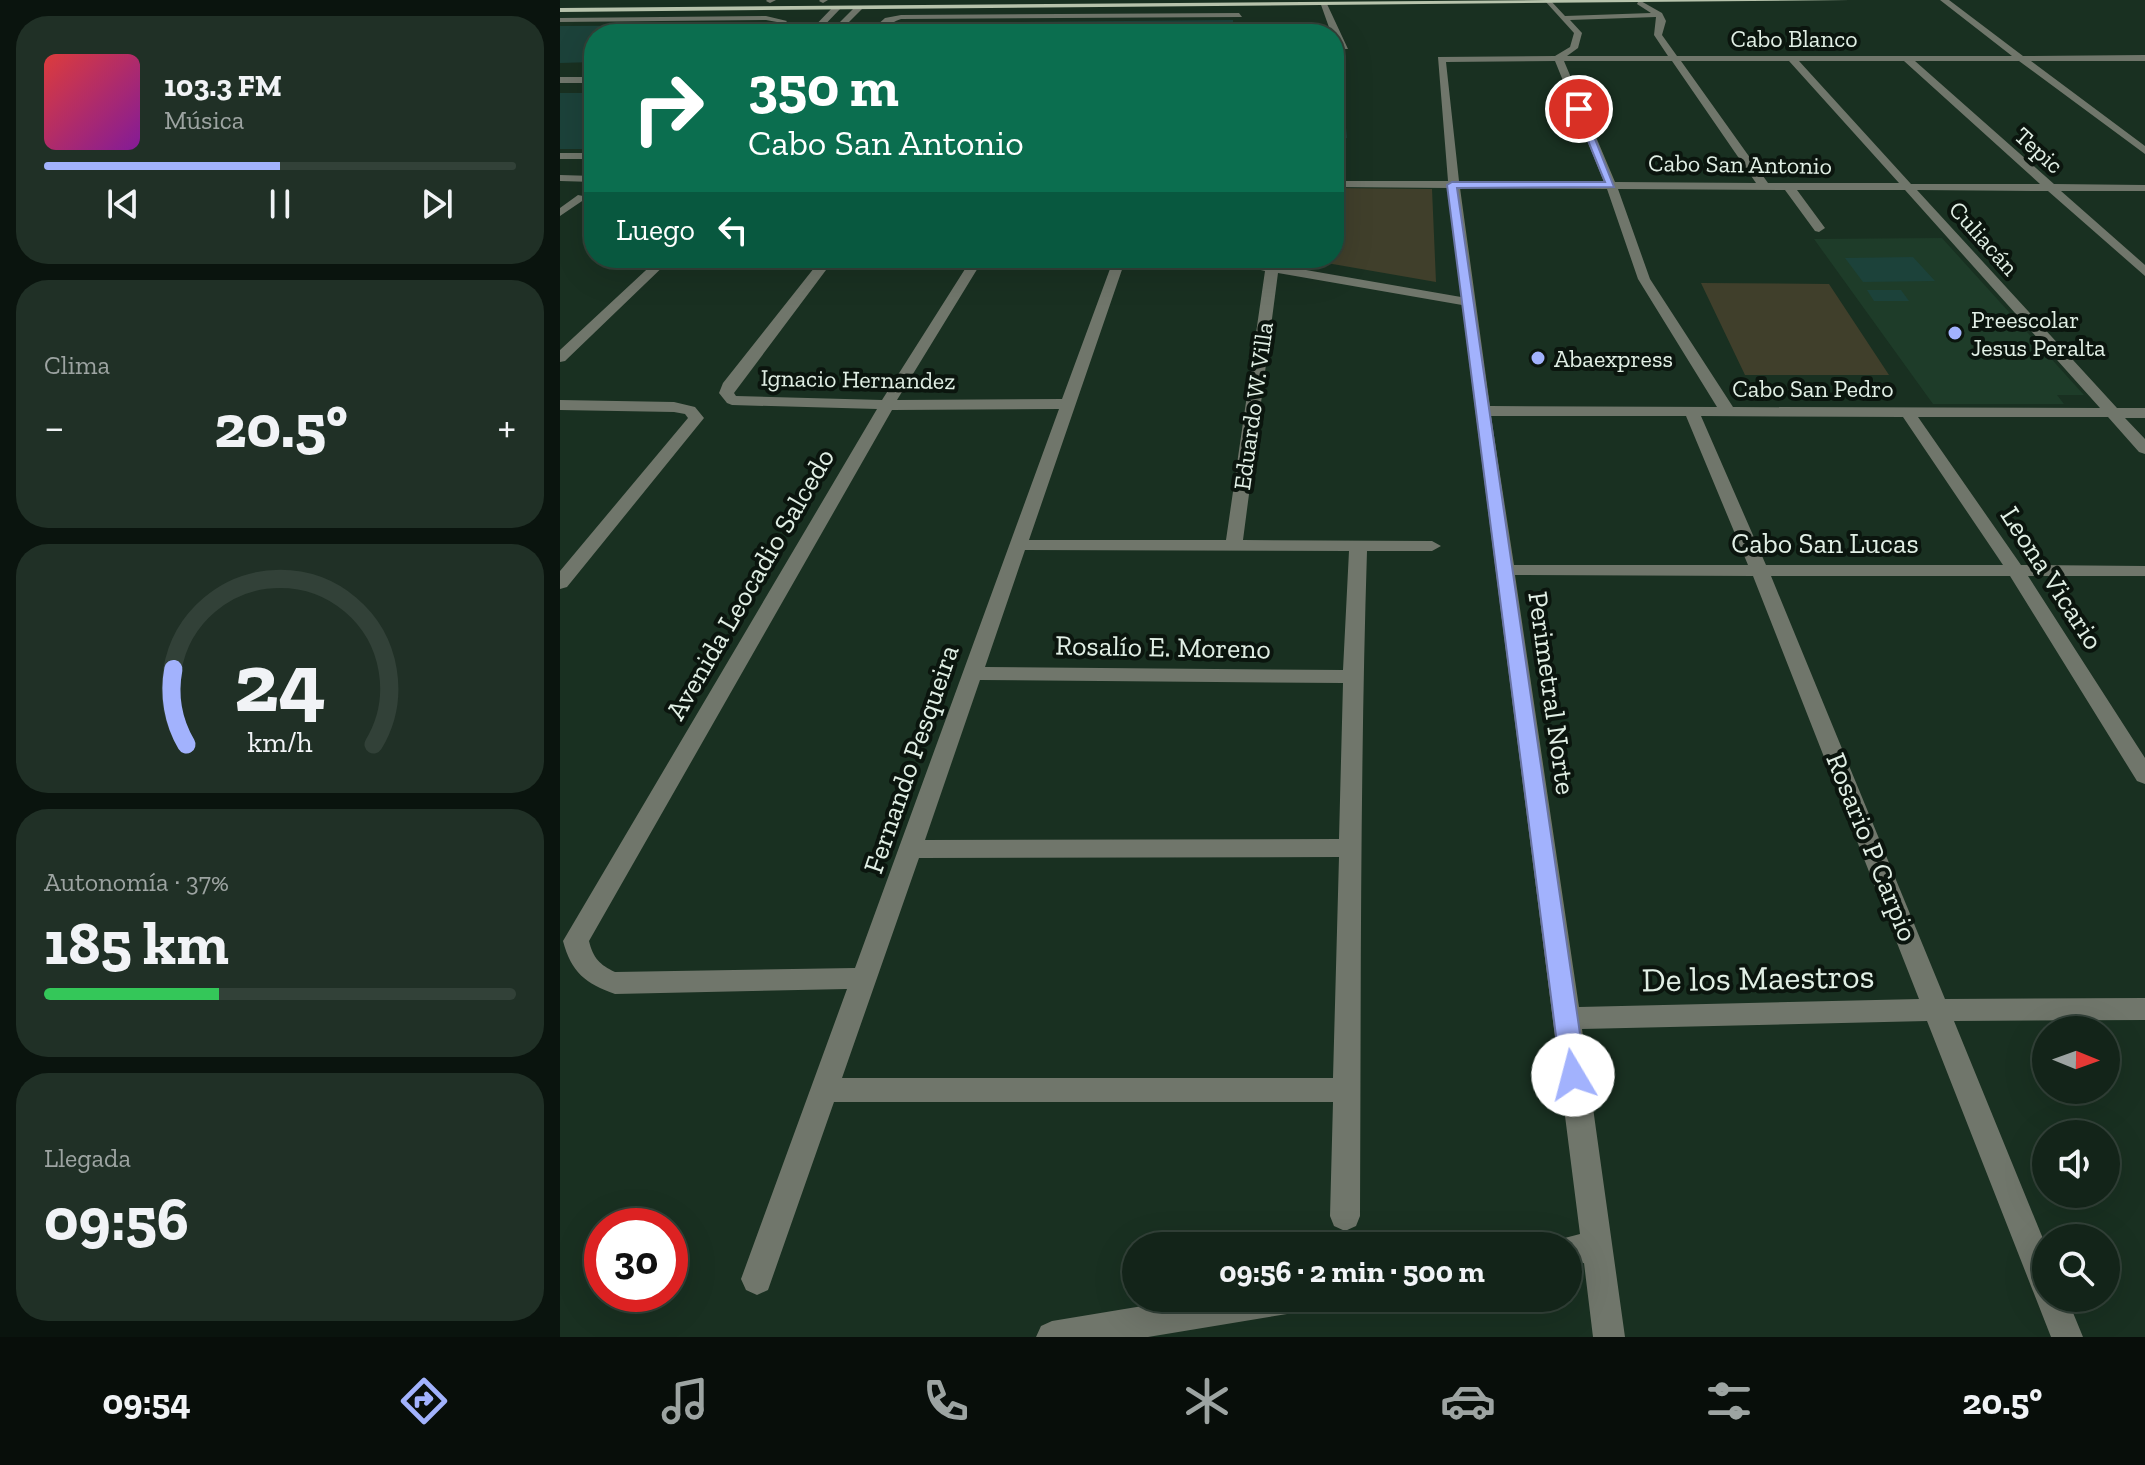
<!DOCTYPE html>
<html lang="es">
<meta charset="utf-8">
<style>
:root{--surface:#132419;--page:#203026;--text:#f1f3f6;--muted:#9da4a2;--line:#324138;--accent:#a2b2fd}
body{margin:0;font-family:"Zilla Slab",serif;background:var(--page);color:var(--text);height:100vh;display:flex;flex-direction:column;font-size:30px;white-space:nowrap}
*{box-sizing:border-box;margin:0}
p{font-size:26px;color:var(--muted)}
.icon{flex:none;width:44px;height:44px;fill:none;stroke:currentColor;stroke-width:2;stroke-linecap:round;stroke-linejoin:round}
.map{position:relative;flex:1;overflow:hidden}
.side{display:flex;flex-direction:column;gap:16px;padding:16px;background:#0a140e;width:560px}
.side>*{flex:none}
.hud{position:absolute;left:24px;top:24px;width:760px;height:244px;border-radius:32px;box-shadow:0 8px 32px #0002,0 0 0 2px var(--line);background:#0b6e4f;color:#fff;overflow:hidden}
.needle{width:52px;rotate:91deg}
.tools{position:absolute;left:1472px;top:1016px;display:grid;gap:16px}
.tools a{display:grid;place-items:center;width:88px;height:88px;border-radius:50%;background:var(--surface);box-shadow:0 8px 32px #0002,0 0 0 2px var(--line);font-size:40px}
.speed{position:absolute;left:24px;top:1208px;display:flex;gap:16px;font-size:40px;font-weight:700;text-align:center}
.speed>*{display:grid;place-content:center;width:104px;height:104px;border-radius:50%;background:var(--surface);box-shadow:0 8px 32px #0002,0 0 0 2px var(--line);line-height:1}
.speed .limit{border:12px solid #d22;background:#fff;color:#111}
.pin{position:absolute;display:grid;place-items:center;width:68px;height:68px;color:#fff;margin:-34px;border:4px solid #fff;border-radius:50%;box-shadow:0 2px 8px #0007}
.me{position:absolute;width:88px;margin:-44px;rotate:352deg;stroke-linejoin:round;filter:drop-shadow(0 0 6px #0008)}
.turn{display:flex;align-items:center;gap:28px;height:168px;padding:0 32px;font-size:36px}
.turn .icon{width:104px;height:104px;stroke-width:2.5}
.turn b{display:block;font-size:56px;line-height:68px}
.then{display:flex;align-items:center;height:76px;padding:0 32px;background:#0003;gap:16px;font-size:30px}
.big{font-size:60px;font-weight:700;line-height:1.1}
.side .widget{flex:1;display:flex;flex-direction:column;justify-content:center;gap:12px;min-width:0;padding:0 28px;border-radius:32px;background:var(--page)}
.side .dial{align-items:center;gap:0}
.dial svg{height:208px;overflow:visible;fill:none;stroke:var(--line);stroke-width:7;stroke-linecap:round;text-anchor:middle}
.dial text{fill:var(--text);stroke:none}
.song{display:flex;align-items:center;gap:24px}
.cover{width:96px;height:96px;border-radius:12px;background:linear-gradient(135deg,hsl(0 70% 55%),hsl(290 70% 35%))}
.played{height:8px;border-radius:4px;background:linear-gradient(90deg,var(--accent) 50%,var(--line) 50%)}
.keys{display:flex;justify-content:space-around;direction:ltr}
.heat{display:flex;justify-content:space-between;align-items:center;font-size:44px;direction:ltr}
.charge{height:12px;border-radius:6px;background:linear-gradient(90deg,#34c759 37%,var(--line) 0)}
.trip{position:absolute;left:562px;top:1232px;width:460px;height:80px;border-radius:40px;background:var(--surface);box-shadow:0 8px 32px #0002,0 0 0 2px var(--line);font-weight:700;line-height:80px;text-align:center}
.menu{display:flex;height:128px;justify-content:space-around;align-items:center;background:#080e0a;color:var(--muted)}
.menu .icon{width:56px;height:56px}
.menu .on{color:var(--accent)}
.menu b{font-size:36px;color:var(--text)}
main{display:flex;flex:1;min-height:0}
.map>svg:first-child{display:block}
</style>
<main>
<section class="side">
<div class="widget">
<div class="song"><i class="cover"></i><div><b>103.3 FM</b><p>Música</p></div></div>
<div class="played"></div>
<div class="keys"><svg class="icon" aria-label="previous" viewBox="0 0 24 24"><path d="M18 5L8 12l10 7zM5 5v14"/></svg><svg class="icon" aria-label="pause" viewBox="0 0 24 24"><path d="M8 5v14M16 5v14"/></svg><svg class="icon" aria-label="next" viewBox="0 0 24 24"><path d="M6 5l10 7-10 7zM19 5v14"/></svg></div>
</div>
<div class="widget"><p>Clima</p>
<div class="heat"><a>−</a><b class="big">20.5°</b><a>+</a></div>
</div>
<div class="widget dial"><svg viewBox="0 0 100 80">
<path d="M14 69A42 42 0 1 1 86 69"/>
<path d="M14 69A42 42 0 0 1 9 40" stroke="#a2b2fd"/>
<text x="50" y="56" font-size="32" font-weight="700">24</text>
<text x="50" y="72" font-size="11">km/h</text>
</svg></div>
<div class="widget"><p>Autonomía · 37%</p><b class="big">185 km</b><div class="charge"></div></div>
<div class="widget"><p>Llegada</p><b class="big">09:56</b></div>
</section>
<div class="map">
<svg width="1585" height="1337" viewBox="0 0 1585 1337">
<rect width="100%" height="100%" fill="#193021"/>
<path fill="#1e3c29" d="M1382 238 1524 395H1497L1504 404H1373L1254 239Z"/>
<path fill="#403f2b" d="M774 188 872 189 876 282 738 258H774Z
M1141 283 1269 284 1329 375H1185Z"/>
<path fill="#1c423a" d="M673 20V34H320L329 23Z
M214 25 203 34H34V62L0 63V26Z
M774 86H782L787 138H774Z
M0 93H34V149H0Z
M1353 257 1375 281 1303 282 1285 258Z
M1307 290H1341L1349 301H1314Z"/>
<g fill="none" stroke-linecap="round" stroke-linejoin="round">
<path fill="#70766b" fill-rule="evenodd" d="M216 0 210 3 206 1 207 0Z
M268 0 263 3 259 1 260 0Z
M1079 0 1102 13 1106 21 1102 35 1117 56H1452L1380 0H1389L1463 56 1585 55V61H1471L1585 146V154L1459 61H1355L1494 184 1585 185V191H1501L1585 265V276L1488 191 1357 190 1557 408H1585V418H1565L1585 439V454L1579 452 1548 417H1358L1461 565 1585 566V576H1468L1585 758V784L1577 781 1450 576H1211L1385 999 1585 998V1020L1394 1021 1486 1246V1298H1507L1523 1337H1491L1367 1021 1022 1029 1065 1337H1033L1024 1263 1008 1266V1246H995L997 1240 1020 1234 902 305 718 273 683 540 872 541 881 546 872 551H807C800 773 801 995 800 1216L796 1226 785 1231 774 1226 770 1216 773 1102H274L208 1290 197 1295 186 1290 181 1279 287 989 55 994C26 984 11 972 3 941L317 409 172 405 167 403 159 393 163 383 262 258H275L174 393 176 396 322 400 412 258H424L337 400 502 399 554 258H566L469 540H666L705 271 649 258H677L901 297 888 188 774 187V181H888L878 57 995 56 1010 47 1014 33 985 1H991L1005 16 1091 13 1077 4ZM1096 17 1094 35 1108 56H1007L1018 48 1022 33 1010 20ZM995 61 1044 182 899 181 886 62ZM1004 61H1112L1196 183 1055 182ZM1121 61H1229L1339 183H1208ZM1239 61H1344L1480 184H1351ZM900 188 1047 189 1078 279 1157 407 930 406ZM1058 189 1225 190 1255 231 1259 232 1265 228 1237 190H1345L1540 408 1173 407 1090 279ZM499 409 295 968 55 972C40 965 33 958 29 941L332 410ZM931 416H1126L1188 565H954ZM1141 416 1343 417 1443 565H1206ZM465 550 789 551 783 670 425 667ZM955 575 1193 576 1359 999 1019 1007ZM420 680 783 683 779 839 365 840ZM779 857 773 1078H282L359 858Z
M760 2 767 4 788 49H782L771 33Z
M274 6 281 8 256 34H247Z
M296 6 303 8 277 34H268Z
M679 13 682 17 341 19C328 23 321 34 307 34L325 18 341 15Z
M206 16 227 21 216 34H207L217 22 206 20 0 22V18Z
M0 77H34V83H0Z
M0 153H34V159H0Z
M0 175 34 176V182L0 181Z
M18 195 28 197 0 216V208Z
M99 258H112L5 361 0 362V350Z
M0 400 114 402 135 407 144 418 7 587 0 589V571L128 418 125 414 114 412 0 410Z
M631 1298H743L738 1309 727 1314 588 1337H476L481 1326 492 1321Z"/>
<path fill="#b7c3ac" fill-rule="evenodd" d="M988 0H1290L0 12V8Z"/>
</g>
<path fill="#a2b2fd" stroke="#6974a4" stroke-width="2" d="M1019 106 1023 109 1054 187 897 188 1026 1075 1022 1083 1013 1086 1005 1083 1001 1075 887 185 892 182H1045L1015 109Z"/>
<g fill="#a2b2fd" stroke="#0b150e" stroke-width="3">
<circle cx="1395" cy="333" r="8"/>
<circle cx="978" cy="358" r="8"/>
</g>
<g text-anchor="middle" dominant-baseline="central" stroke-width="8" stroke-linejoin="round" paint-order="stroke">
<g font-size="24" fill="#e1efe5" stroke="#0b150e">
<text x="1234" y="38">Cabo Blanco</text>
<text transform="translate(1479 150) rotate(42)">Tepic</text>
<text transform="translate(1180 164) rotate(1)">Cabo San Antonio</text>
<text transform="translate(1424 238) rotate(48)">Culiacán</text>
<text transform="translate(298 379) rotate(1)">Ignacio Hernandez</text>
<text x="1253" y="388">Cabo San Pedro</text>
<text transform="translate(693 406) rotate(-82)">Eduardo W. Villa</text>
</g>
<g font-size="24" fill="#e1efe5" stroke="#0b150e" text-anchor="start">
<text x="1411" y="319">Preescolar<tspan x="1411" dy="28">Jesus Peralta</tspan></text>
<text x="994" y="358">Abaexpress</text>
</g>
<g font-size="28" fill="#e1efe5" stroke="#0b150e">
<text x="1265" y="543">Cabo San Lucas</text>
<text transform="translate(1492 578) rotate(57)">Leona Vicario</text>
<text transform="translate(190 584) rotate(-60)">Avenida Leocadio Salcedo</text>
<text transform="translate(603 647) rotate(1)">Rosalío E. Moreno</text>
<text transform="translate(992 693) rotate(82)">Perimetral Norte</text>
<text transform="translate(351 759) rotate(-71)">Fernando Pesqueira</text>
<text transform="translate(1312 847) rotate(68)">Rosario P Carpio</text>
</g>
<g font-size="34" fill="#e1efe5" stroke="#0b150e">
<text transform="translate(1198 978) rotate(-1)">De los Maestros</text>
</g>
</g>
</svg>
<div class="tools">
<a><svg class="needle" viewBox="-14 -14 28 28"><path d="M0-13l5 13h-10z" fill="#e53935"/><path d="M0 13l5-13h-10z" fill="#9da4a2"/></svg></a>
<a><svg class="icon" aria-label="sound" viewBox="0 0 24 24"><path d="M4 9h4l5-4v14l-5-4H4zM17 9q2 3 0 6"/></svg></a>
<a><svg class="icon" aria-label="search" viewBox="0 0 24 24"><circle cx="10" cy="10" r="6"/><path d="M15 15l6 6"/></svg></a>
</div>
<div class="speed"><div class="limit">30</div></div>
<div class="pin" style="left:1019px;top:109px;background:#d93025"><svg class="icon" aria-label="arrive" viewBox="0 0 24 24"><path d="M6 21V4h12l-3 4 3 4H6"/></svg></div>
<svg class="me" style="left:1013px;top:1075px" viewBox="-20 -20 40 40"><circle r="19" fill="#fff"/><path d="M0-13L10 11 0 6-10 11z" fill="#a2b2fd"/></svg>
<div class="trip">09:56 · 2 min · 500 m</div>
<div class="hud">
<div class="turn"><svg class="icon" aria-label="right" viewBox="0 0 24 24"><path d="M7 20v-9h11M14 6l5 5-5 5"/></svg><div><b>350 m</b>Cabo San Antonio</div></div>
<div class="then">Luego<svg class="icon" aria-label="left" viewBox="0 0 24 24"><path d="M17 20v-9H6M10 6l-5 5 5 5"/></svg></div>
</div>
</div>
</main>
<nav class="menu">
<b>09:54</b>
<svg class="icon on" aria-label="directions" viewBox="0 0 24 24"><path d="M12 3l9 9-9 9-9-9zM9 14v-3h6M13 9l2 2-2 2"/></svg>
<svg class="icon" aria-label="music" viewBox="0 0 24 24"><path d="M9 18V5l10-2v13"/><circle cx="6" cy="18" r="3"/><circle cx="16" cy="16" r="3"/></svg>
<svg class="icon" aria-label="phone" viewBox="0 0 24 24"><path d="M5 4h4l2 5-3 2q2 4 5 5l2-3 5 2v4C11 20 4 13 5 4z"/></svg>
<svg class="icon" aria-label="climate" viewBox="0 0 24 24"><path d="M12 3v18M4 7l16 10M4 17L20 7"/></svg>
<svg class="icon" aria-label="car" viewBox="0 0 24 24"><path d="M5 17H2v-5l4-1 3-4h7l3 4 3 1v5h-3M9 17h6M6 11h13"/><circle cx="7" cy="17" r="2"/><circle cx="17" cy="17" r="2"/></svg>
<svg class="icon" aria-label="filters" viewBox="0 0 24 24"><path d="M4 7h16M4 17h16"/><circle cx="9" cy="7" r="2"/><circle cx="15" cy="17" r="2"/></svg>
<b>20.5°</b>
</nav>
